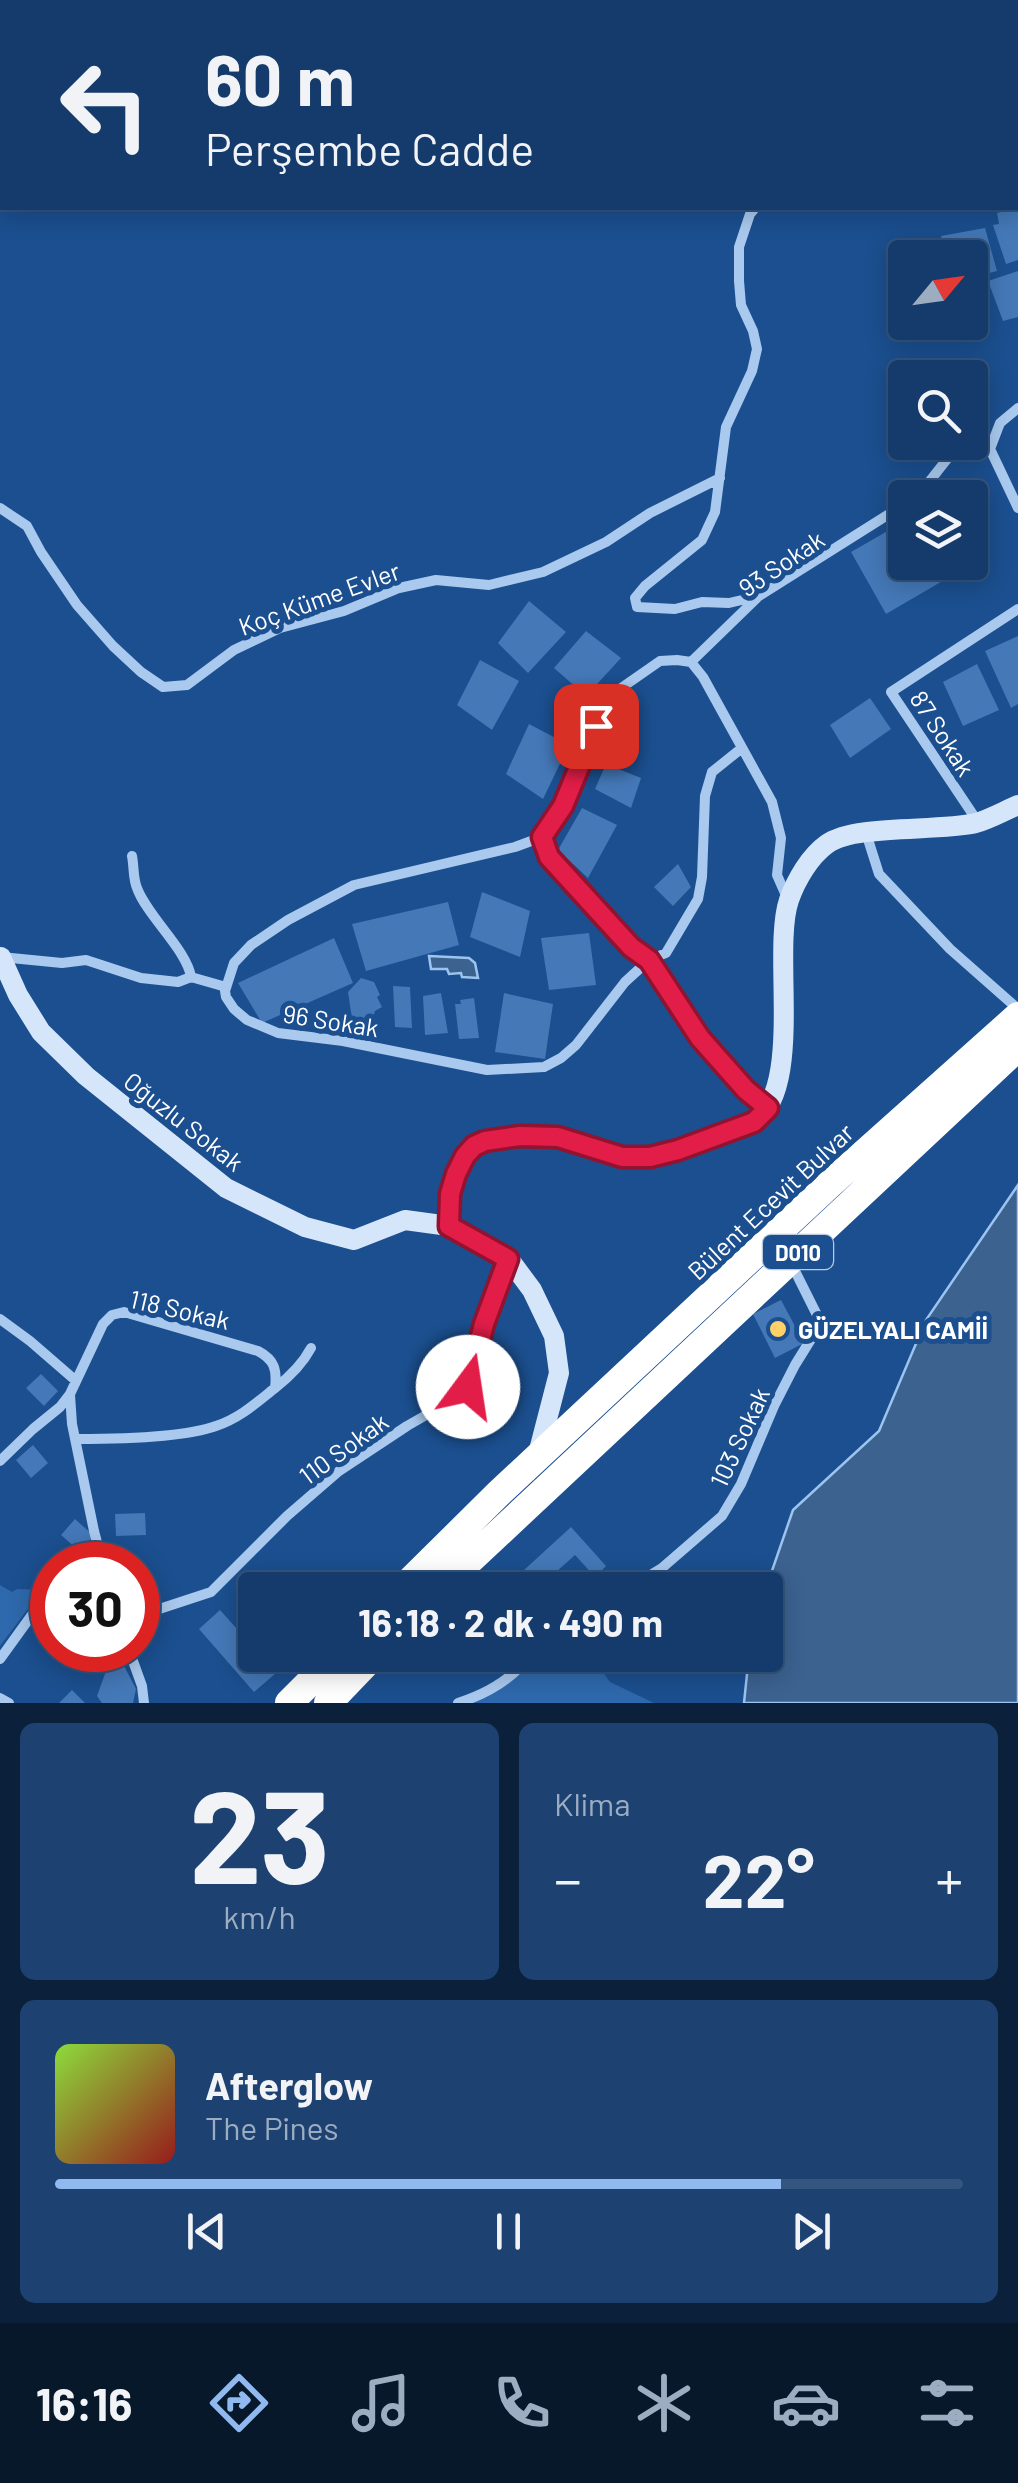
<!DOCTYPE html>
<html lang="tr">
<meta charset="utf-8">
<style>
:root{--surface:#143b6b;--page:#1d4271;--text:#f1f3f6;--muted:#9dadc1;--line:#33557e;--accent:#90b9f0}
body{margin:0;font-family:Barlow,sans-serif;background:var(--page);color:var(--text);height:100vh;display:flex;flex-direction:column;font-size:38px;white-space:nowrap}
*{box-sizing:border-box;margin:0}
p{font-size:32px;color:var(--muted)}
.icon{flex:none;width:55px;height:55px;fill:none;stroke:currentColor;stroke-width:2;stroke-linecap:round;stroke-linejoin:round}
.map{position:relative;height:1703px;overflow:hidden}
.panel{display:flex;flex-direction:column;gap:20px;padding:20px;background:#0b203b;flex:1}
.panel>*{flex:none}
.guide{position:absolute;left:0px;top:0px;width:1020px;height:210px;box-shadow:0 5px 25px #0003,0 0 0 2px var(--line);background:#143b6b;color:var(--text);overflow:hidden}
.needle{width:65px;rotate:61deg}
.controls{position:absolute;left:888px;top:240px;display:grid;gap:20px}
.controls a{display:grid;place-items:center;width:100px;height:100px;border-radius:10px;background:var(--surface);box-shadow:0 5px 25px #0003,0 0 0 2px var(--line);font-size:50px}
.speed{position:absolute;left:30px;top:1542px;display:flex;gap:20px;font-size:50px;font-weight:700;text-align:center}
.speed>*{display:grid;place-content:center;width:130px;height:130px;border-radius:50%;background:var(--surface);box-shadow:0 5px 25px #0003,0 0 0 2px var(--line);line-height:1}
.speed .limit{border:15px solid #d22;background:#fff;color:#111}
.pin{position:absolute;display:grid;place-items:center;width:85px;height:85px;color:#fff;margin:-42px;border-radius:20px;box-shadow:0 5px 15px #0006}
.me{position:absolute;width:110px;margin:-55px;rotate:14deg;stroke-linejoin:round;filter:drop-shadow(0 0 8px #0008)}
.turn{display:flex;align-items:center;gap:35px;height:210px;padding:0 40px;font-size:45px}
.turn .icon{width:130px;height:130px;stroke-width:2.5}
.turn b{display:block;font-size:70px;line-height:85px}
.big{font-size:75px;font-weight:700;line-height:1.1}
.panel .card{flex:1;display:flex;flex-direction:column;justify-content:center;gap:15px;min-width:0;padding:0 35px;border-radius:15px;background:var(--page)}
.panel .dial{align-items:center;gap:0}
.dial b{font-size:130px;line-height:1}
.song{display:flex;align-items:center;gap:30px}
.cover{width:120px;height:120px;border-radius:15px;background:linear-gradient(135deg,hsl(90 70% 55%),hsl(0 70% 35%))}
.played{height:10px;border-radius:5px;background:linear-gradient(90deg,var(--accent) 80%,var(--line) 80%)}
.keys{display:flex;justify-content:space-around;direction:ltr}
.heat{display:flex;justify-content:space-between;align-items:center;font-size:55px;direction:ltr}
.panel .tiles{flex:1;display:grid;gap:20px;grid-template-columns:1fr 1fr}
.card:last-child{grid-column:span 2}
.trip{position:absolute;left:238px;top:1572px;width:545px;height:100px;border-radius:10px;background:var(--surface);box-shadow:0 5px 25px #0003,0 0 0 2px var(--line);font-weight:700;line-height:100px;text-align:center}
.tabs{display:flex;height:160px;justify-content:space-around;align-items:center;background:#08182b;color:var(--muted)}
.tabs .icon{width:70px;height:70px}
.tabs .active{color:var(--accent)}
.tabs b{font-size:45px;color:var(--text)}
.map>svg:first-child{display:block}
</style>
<div class="map">
<svg width="1018" height="1703" viewBox="0 0 1018 1703">
<rect width="100%" height="100%" fill="#1b4f8f"/>
<path fill="#2e69ad" d="M0 1585 12 1592 17 1589 42 1590 0 1646Z
M530 1655H591L610 1682 654 1703H458L498 1685Z"/>
<path fill="#3c6290" stroke="#9cc4f0" stroke-width="2.5" d="M429 956 469 958 475 963 478 978 462 977 461 973 449 974 447 969H431Z
M1018 1185V1703H744L749 1655H765V1591L793 1510 879 1431 926 1320Z"/>
<path fill="#4478b7" d="M1018 207V260L1006 264 993 225 999 224 997 213Z
M985 228 997 271 970 278V258H945L941 236Z
M1018 271V317L1003 321 988 281Z
M905 521V562H975L886 614 851 552Z
M529 601 566 632 528 673 498 643Z
M586 631 621 658 586 696 554 668Z
M1018 636V704L1011 708 985 651Z
M480 660 519 681 492 730 457 705Z
M977 664 999 710 963 726 943 682Z
M870 698 891 729 850 758 830 725Z
M529 724 569 745 543 799 506 774Z
M606 764 641 778 631 808 595 789Z
M582 808 617 825 588 878 558 850Z
M678 864 691 887 673 906 654 887Z
M482 892 530 911 520 957 470 937Z
M448 902 459 945 366 971 352 924Z
M589 933 596 985 549 990 541 938Z
M334 938 353 983 262 1023 238 983Z
M361 978 374 982 380 995 377 997 382 1007 375 1011 371 1024 352 1019 348 992Z
M393 986 410 987 412 1028 395 1027Z
M441 993 448 1033 425 1035 423 996Z
M504 993 553 1004 545 1059 495 1052Z
M474 998 479 1038 459 1039 455 1004H461L460 1000Z
M781 1300 804 1343 775 1358 753 1314Z
M41 1374 58 1391 44 1406 26 1388Z
M33 1445 48 1463 31 1478 16 1460Z
M145 1513 146 1535 116 1536 115 1514Z
M75 1519 94 1536 88 1542 95 1549 87 1558 61 1535Z
M571 1527 606 1566 595 1577 575 1555 536 1590H519L512 1581Z
M220 1610 255 1649V1655H260L276 1673 254 1692 199 1629Z
M122 1662 136 1689 133 1703H102L97 1696 106 1671Z
M72 1690 85 1703H59Z"/>
<g fill="none" stroke-linecap="round" stroke-linejoin="round">
<path stroke="#a9c9ee" stroke-width="10" d="M350 0 352 2
M957 2 958 0
M0 15 2 19
M755 208 750 214 739 247V281L741 305 753 331 757 349 752 371 726 427 715 512 702 540 645 586 635 598 637 607 675 609 702 602 729 603 759 596
M990 449 1018 508
M912 498 929 482 955 449 966 444 990 449 1000 423 1018 408
M0 508 27 526 41 552 77 605 113 646 141 672 163 687 187 685 234 650 280 628 344 611 399 588 436 580 489 585 543 572 606 542 650 513 720 478
M691 662 677 660 660 661 614 693 596 726 563 806 542 837 549 857 631 947 649 960 700 1038 746 1090 767 1108
M691 662 759 596 905 504
M691 662 703 677 772 802 781 838 777 875 788 900
M978 822 891 692 1018 609
M866 833 879 874 950 949 1018 1009
M542 837 515 847 354 885 288 920 251 945 234 963 225 991 226 997 234 1009 247 1020 278 1033 343 1041 487 1070 544 1067 561 1058 576 1045 625 982 649 960 666 953 698 899 702 877 705 796 712 772 742 748
M1 957 62 963 86 960 141 978 178 982 191 977C187 950 147 916 137 888 133 879 134 866 132 856
M191 977 226 987
M0 1319 30 1341 75 1380
M70 1395 72 1424 94 1531 103 1565
M77 1439C113 1439 183 1438 216 1426 240 1418 256 1403 275 1388 288 1378 303 1363 311 1348
M0 1461 33 1429 60 1407 70 1394 103 1324 112 1315 124 1312 258 1351C275 1360 277 1370 275 1388
M609 1590 644 1579 662 1568 722 1516 741 1484 774 1406 795 1365 821 1323 790 1261
M138 1616 211 1592 287 1516 339 1471 407 1426 447 1403 468 1387 484 1324 509 1259
M129 1650 142 1686 144 1703
M0 1659 52 1587
M0 1698 9 1703
M458 1703C486 1694 512 1680 530 1655"/>
<path stroke="#d6e6fa" stroke-width="20" d="M1 957 18 995 41 1032 86 1076 226 1188 305 1227 354 1240 405 1220 449 1226
M537 1458 559 1373 554 1336 532 1290 509 1259 449 1226C450 1200 450 1166 472 1148 483 1139 502 1138 515 1137 533 1136 552 1135 568 1139 588 1144 606 1155 626 1157 651 1159 670 1152 693 1144 712 1137 732 1133 750 1124 806 1095 771 953 789 900 796 880 810 856 827 844 855 824 937 832 976 823 990 819 1004 811 1018 805"/>
<path stroke="#fff" stroke-width="28" d="M401 1590 499 1493 831 1183 1018 1016
M438 1590 1018 1047
M289 1703 337 1655
M328 1703 374 1655"/>
</g>
<g fill="none" stroke-linecap="round" stroke-linejoin="round">
<defs>
<path id="route" d="M468 1387 484 1324 508 1259 449 1226 450 1194 456 1174 465 1156 474 1146 485 1141 520 1136 558 1137 622 1157H650L678 1150 754 1122 768 1108 746 1090 700 1038 649 960 631 947 549 857 542 837 563 806 596 726"/>
</defs>
<use href="#route" stroke="#92132f" stroke-width="25"/>
<use href="#route" stroke="#e11d48" stroke-width="18"/>
</g>
<circle fill="#ffd166" stroke="#1b4f8f" stroke-width="4" cx="778" cy="1329" r="10"/>
<g text-anchor="middle" dominant-baseline="central" stroke-width="10" stroke-linejoin="round" paint-order="stroke">
<rect fill="#1b4f8f" stroke="#bbcadd" stroke-width="2.5" x="763" y="1235" width="70" height="34" rx="8"/>
<g font-size="22" font-weight="bold" fill="#fff">
<text x="798" y="1252">D010</text>
</g>
<g font-size="25" fill="#fff" stroke="#1b4f8f">
<text transform="translate(781 563) rotate(-34)">93 Sokak</text>
<text transform="translate(319 598) rotate(-20)">Koç Küme Evler</text>
<text transform="translate(943 733) rotate(57)">87 Sokak</text>
<text transform="translate(331 1020) rotate(9)">96 Sokak</text>
<text transform="translate(184 1121) rotate(38)">Oğuzlu Sokak</text>
<text transform="translate(770 1201) rotate(-43)">Bülent Ecevit Bulvar</text>
<text transform="translate(180 1309) rotate(13)">118 Sokak</text>
<text transform="translate(739 1437) rotate(-65)">103 Sokak</text>
<text transform="translate(343 1448) rotate(-36)">110 Sokak</text>
</g>
<g font-size="25" font-weight="bold" fill="#fff" stroke="#1b4f8f" text-anchor="start">
<text x="798" y="1329">GÜZELYALI CAMİİ</text>
</g>
</g>
</svg>
<div class="controls">
<a><svg class="needle" viewBox="-14 -14 28 28"><path d="M0-13l5 13h-10z" fill="#e53935"/><path d="M0 13l5-13h-10z" fill="#9dadc1"/></svg></a>
<a><svg class="icon" aria-label="search" viewBox="0 0 24 24"><circle cx="10" cy="10" r="6"/><path d="M15 15l6 6"/></svg></a>
<a><svg class="icon" aria-label="layers" viewBox="0 0 24 24"><path d="M12 4l9 5-9 5-9-5zM3 14l9 5 9-5"/></svg></a>
</div>
<div class="speed"><div class="limit">30</div></div>
<div class="pin" style="left:596px;top:726px;background:#d93025"><svg class="icon" aria-label="arrive" viewBox="0 0 24 24"><path d="M6 21V4h12l-3 4 3 4H6"/></svg></div>
<svg class="me" style="left:468px;top:1387px" viewBox="-20 -20 40 40"><circle r="19" fill="#fff"/><path d="M0-13L10 11 0 6-10 11z" fill="#e11d48"/></svg>
<div class="trip">16:18 · 2 dk · 490 m</div>
<div class="guide">
<div class="turn"><svg class="icon" aria-label="left" viewBox="0 0 24 24"><path d="M17 20v-9H6M10 6l-5 5 5 5"/></svg><div><b>60 m</b>Perşembe Cadde</div></div>
</div>
</div>
<section class="panel">
<div class="tiles">
<div class="card dial"><b>23</b><p>km/h</p></div>
<div class="card"><p>Klima</p>
<div class="heat"><a>−</a><b class="big">22°</b><a>+</a></div>
</div>
<div class="card">
<div class="song"><i class="cover"></i><div><b>Afterglow</b><p>The Pines</p></div></div>
<div class="played"></div>
<div class="keys"><svg class="icon" aria-label="previous" viewBox="0 0 24 24"><path d="M18 5L8 12l10 7zM5 5v14"/></svg><svg class="icon" aria-label="pause" viewBox="0 0 24 24"><path d="M8 5v14M16 5v14"/></svg><svg class="icon" aria-label="next" viewBox="0 0 24 24"><path d="M6 5l10 7-10 7zM19 5v14"/></svg></div>
</div>
</div>
</section>
<nav class="tabs">
<b>16:16</b>
<svg class="icon active" aria-label="directions" viewBox="0 0 24 24"><path d="M12 3l9 9-9 9-9-9zM9 14v-3h6M13 9l2 2-2 2"/></svg>
<svg class="icon" aria-label="music" viewBox="0 0 24 24"><path d="M9 18V5l10-2v13"/><circle cx="6" cy="18" r="3"/><circle cx="16" cy="16" r="3"/></svg>
<svg class="icon" aria-label="phone" viewBox="0 0 24 24"><path d="M5 4h4l2 5-3 2q2 4 5 5l2-3 5 2v4C11 20 4 13 5 4z"/></svg>
<svg class="icon" aria-label="climate" viewBox="0 0 24 24"><path d="M12 3v18M4 7l16 10M4 17L20 7"/></svg>
<svg class="icon" aria-label="car" viewBox="0 0 24 24"><path d="M5 17H2v-5l4-1 3-4h7l3 4 3 1v5h-3M9 17h6M6 11h13"/><circle cx="7" cy="17" r="2"/><circle cx="17" cy="17" r="2"/></svg>
<svg class="icon" aria-label="filters" viewBox="0 0 24 24"><path d="M4 7h16M4 17h16"/><circle cx="9" cy="7" r="2"/><circle cx="15" cy="17" r="2"/></svg>
</nav>
